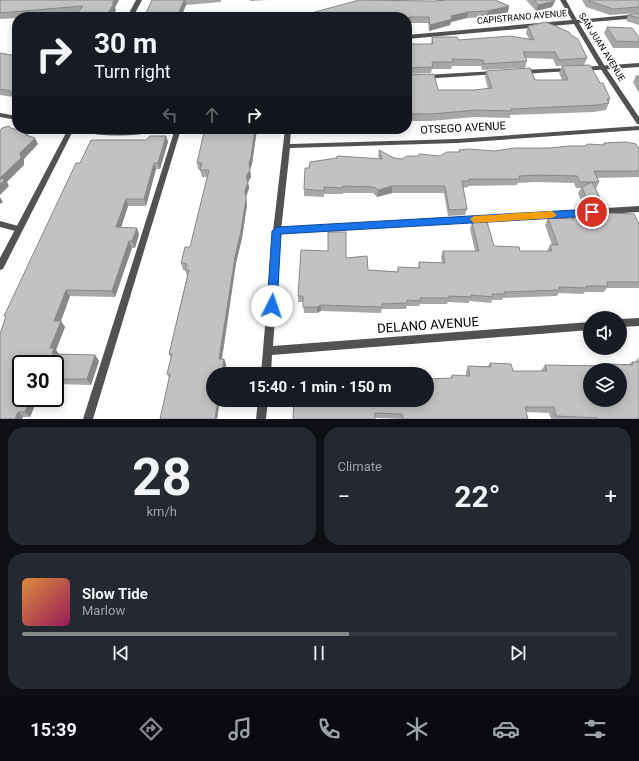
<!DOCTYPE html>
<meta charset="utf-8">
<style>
:root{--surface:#171b24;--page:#242831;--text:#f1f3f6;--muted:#9ea1a6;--line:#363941;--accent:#858687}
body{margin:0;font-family:Roboto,sans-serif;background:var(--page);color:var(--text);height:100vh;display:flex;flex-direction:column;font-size:15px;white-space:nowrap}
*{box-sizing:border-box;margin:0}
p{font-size:13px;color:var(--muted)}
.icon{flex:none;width:22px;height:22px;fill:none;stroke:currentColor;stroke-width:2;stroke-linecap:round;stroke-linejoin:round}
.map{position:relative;height:419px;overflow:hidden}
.details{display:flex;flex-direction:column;gap:8px;padding:8px;background:#0d0f14;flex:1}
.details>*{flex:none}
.banner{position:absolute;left:12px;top:12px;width:400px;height:122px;border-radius:16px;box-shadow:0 2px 10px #0003;background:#171b24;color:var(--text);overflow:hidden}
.controls{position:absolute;left:583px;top:311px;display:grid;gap:8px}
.controls a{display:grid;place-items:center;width:44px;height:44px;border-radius:50%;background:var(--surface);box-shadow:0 2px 10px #0003;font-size:20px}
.speed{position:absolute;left:12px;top:355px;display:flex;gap:8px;font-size:20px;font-weight:700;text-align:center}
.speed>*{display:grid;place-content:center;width:52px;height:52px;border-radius:50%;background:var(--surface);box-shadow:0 2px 10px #0003;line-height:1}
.speed .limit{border:2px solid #111;border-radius:6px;background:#fff;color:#111}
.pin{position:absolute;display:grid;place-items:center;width:34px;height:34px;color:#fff;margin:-17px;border:2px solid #fff;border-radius:50%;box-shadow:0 1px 4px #0007}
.me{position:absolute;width:44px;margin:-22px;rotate:4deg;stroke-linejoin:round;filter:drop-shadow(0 0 3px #0008)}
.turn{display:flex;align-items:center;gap:14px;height:84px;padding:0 16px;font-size:18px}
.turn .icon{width:52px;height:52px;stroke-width:2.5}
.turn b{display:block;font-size:28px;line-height:34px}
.lanes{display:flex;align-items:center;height:38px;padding:0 16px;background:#0003;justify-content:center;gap:20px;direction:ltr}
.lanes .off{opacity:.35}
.big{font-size:30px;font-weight:700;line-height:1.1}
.details .widget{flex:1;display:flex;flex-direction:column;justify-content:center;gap:6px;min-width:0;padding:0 14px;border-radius:16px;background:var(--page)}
.details .dial{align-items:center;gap:0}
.dial b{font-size:52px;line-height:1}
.song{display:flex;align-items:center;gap:12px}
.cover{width:48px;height:48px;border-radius:6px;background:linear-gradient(135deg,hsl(30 70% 55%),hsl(330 70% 35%))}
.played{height:4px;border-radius:2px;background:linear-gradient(90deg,var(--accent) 55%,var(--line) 55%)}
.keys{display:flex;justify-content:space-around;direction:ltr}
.heat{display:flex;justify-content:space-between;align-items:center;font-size:22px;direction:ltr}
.details .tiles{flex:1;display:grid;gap:8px;grid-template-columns:1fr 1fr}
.widget:last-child{grid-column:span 2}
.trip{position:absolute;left:206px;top:367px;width:228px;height:40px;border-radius:20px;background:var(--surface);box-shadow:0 2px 10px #0003;font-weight:700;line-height:40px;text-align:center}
.menu{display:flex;height:64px;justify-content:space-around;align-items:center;background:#090b0e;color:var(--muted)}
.menu .icon{width:28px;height:28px}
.menu .on{color:var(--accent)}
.menu b{font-size:18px;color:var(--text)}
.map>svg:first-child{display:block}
</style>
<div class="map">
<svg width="639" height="419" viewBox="0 0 639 419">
<rect width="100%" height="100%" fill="#fff"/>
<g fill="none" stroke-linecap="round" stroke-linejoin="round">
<path fill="#525252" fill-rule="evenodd" d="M639 63V67L583 71 580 69 583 67Z
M569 68 572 70 571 71 521 74 518 72 521 70Z
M495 71 498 73 497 74 407 80V76Z
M175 129H181L93 419H83Z
M639 206V212L277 234 274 233 273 231 274 229 277 228Z
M0 221 22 227 23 229 22 231 19 232 0 227Z"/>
<path fill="#525252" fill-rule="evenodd" d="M136 0H142L133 17H127Z
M560 0H566L577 20 639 14V18L579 23 606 68 639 117V124H637L600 68 574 24 407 39V35L572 20Z
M0 113 17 116V120L0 117Z
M639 126V130L457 143 290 148 281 231 273 346 590 322V330L272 355 271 374H261L273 231 285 129H291L290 144 457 139Z
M68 129H74L3 269 0 270V258Z
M77 129 118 131 159 129 158 131C132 137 104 137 78 131Z
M639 318V326L620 327V319Z
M258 400H268L266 419H256Z"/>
</g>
<path fill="#a7a7a7" d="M0 0 115 8 116 10 111 17H74L78 13 27 17H17V18L0 19Z
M152 0H221V2L186 5 181 17H144Z
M250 0H267L250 1Z
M445 0H495L509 6 508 12 486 17 467 18 451 22 450 25 429 31 428 23H410L407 17 434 1H445Z
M526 0H554L555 1 552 7 536 11Z
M582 0H639V13L610 15 586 7Z
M639 13V25L626 21 628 15Z
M528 26 571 35 587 58 584 65 556 66 553 59 526 58 527 61 525 68 482 70 481 66H452L451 69H432L431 73 407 74 438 90H474L488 89 485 77 486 71 535 80H562L559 73 562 66 600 83 610 99 609 102V103L606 110 594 112 510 115V118L475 117 431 121H407V44H431L432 37 459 40 529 39 526 33Z
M607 27 639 37V48H613L604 33Z
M0 53 17 56V100H15L14 97 0 95Z
M636 76H639V93L633 82Z
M214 129H257L252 164 250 169 251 177 248 182 249 188 246 197 247 205 242 238 236 263 222 359H224L226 364 213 400H220L217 419H160L169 378 167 374 171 358 169 354 187 276 185 270H183L181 263 190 247 207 177H202L200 170 198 169 197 163 214 132Z
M166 136 168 142 160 169H156L146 206H128L121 227 139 234 135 248H132L115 297 70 296 61 321 65 327 56 350 59 355H95L99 361 91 385 55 384V364H21V398H38L30 417H23L0 419 6 317 4 316 80 163 146 140Z
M604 143 639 149V177L597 178 599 182 596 189 601 200 597 207 584 208 578 193 581 188H576L574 183 535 182 518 183 517 185 468 186 467 188 463 187 467 209 465 215 448 216 444 193H392L377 197 373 193H343V194H324V197L304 196V189L309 168 379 159 378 156 379 150 394 158 402 159 440 156 458 152 459 150 494 151 550 148 603 145Z
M591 210 606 213 639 223V288H607L604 292H585L583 294 559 293 557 296 503 298 502 300H492L491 303 469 301V303L448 302 447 304H420L419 306H407L406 309H382L381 313 321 311 317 313H304L303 302H298V296L346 258 368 270 397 272 398 267 418 268 419 262 442 263 441 257 443 251H475L470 229 472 222 494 246 520 251H547L550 245H552L545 225 548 218 570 219 572 216H584L585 214 588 215Z
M639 357V419H551L549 413 526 412 528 419H401L375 418 293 419 436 379 450 378 452 375 466 376V372L468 366H488L490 363 513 371H541L545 365 606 366 608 364H629L632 362H635Z"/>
<path fill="#888" d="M114 0H119L115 8 116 10 111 17H105Z
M184 0H185L186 5 181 17H177Z
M555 1 552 7 536 11 538 5Z
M509 6 508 12 486 17 488 11Z
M468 12 467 18 451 22 450 25 429 31 430 25 451 16Z
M411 17 410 23 407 24V18Z
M17 92V100H15L12 94Z
M255 129H257L252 164 250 170 249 163Z
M166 136 168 142 160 169 158 163Z
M35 138 38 144 24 159V165L7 182 9 186 0 195V178L20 153Z
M154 163 156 169 146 206 144 199Z
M250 170 251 177 248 182 249 188 246 197 247 205 242 238 236 263 221 364 219 359 246 177Z
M392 186V193L377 197 378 190Z
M0 197 3 202 0 204Z
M126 199 128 206 119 234 116 227Z
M137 228 139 234 135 248 132 241Z
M129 241 132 248 115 297 112 291Z
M66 290 70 296 59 326 54 321Z
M321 305V311L317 313V307Z
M61 321 65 327 56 350 59 354 56 360 52 354 50 348Z
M95 355 99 361 91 385 87 379Z
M224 359 226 364 225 374H222Z
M31 398H38L30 417 25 412Z
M218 400H220L217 419H215Z
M18 412 23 417 22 419H15Z"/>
<path fill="#c2c2c2" stroke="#888" fill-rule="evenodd" d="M0 0H114L112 4H114L105 17H74L83 6 0 13Z
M152 0H184L177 17H144Z
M359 0 434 1 447 0H495L509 6 488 11 468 12 451 16 452 19 430 25 429 17H411L407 18V17H297Z
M534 0H554L555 1 538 5Z
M588 0H639V7L613 9 589 1Z
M639 13V18L628 15Z
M546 22 569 32 571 35 578 39 587 58 559 60 555 52H523L527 61 484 64 483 60 452 59 453 62H432L433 67 408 68 407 71V44H433L432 37H457L459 40 510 36 534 40 528 26Z
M607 27 632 28 639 37V42L616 41Z
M0 53 17 56V92L12 94 11 91 0 89Z
M590 65 600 83H603L610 99H607L609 103 597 105 511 109 512 111 476 110 432 114H407V74L408 75 434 74 438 90H474L492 88 486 71 530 68 535 80H568L562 66Z
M636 76H639V80Z
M9 126 11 128 29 133 26 135 35 138 20 153 21 158 0 178V130L2 128Z
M216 129H255L251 157 249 163 250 170 246 177 248 182 245 191 246 199 241 231 235 257 219 359H224L222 374H213V400H218L215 419H160L170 374H167L172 354H169L189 270H185L187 264 181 263 185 247H190L209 170H200L202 163H197L204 132H221Z
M150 136H166L158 163H154L144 199H126L116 227 137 228 132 241H129L112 291 66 290 54 321H61L50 348H54L52 354 95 355 87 379H55V364H21V398H31L25 412H18L15 419H0V334L6 316H4L76 163H80L91 140H146Z
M626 142 636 144 639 149V171H594L599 182H580L577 176 538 175 519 176 520 179H469V181H462L467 209 449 210 445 186H392L378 190 374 187 343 186V188L324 187V191L304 189 305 168H309L310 162 337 158V156L382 159 379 150 394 158 402 159 407 156H419V154L440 156 447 152H460L459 150 469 149 494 151 515 148H550L569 146H585L588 144 604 145V143Z
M0 178 5 180 0 184Z
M592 182 601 200 587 201 582 187Z
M605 209 606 213 634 214 639 223V282H607L608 286H586L587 288 559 287 560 290 504 292 505 294H492L493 297 471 295V297L449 296V298H420V301L407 300V303L382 304V307L321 305 317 307H303V296H298L301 250 328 251V232H346V258L367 256 368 270 398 272V267L420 268 419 262 445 263 443 251H479L472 222H487L494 246 519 247 520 251H552L550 245H558L548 218 574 219 572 216H586L585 214 593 215 591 210Z
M632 362H639V419H598V418L556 416 554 407H525L528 419H403L402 414 375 413V419H293L294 400H427V379L452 378V375L470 376 468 366 491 367 490 363 511 364 513 371H547L545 365 609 366 608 364 633 365ZM590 370H620V400H590Z"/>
<path fill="#1a73e8" stroke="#114b97" d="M592 209 597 212 592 216 281 234 277 306 276 309H268L267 306 272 231 277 227Z"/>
<path fill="#f59e0b" d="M552 211 557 215 552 218 474 223 470 219 474 216Z"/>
<g text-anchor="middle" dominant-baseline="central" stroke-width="3.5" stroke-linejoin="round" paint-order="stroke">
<g font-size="9" fill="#000" stroke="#fff">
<text transform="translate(522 17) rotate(-5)">CAPISTRANO AVENUE</text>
<text transform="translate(602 47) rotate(58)">SAN JUAN AVENUE</text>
</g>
<g font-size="11" fill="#000" stroke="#fff">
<text transform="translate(463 128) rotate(-3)">OTSEGO AVENUE</text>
</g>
<g font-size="13" fill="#000" stroke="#fff">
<text transform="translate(428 325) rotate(-4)">DELANO AVENUE</text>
</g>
</g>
</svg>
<div class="controls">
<a><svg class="icon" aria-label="sound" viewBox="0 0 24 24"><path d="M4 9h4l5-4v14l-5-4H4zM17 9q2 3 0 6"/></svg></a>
<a><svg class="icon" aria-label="layers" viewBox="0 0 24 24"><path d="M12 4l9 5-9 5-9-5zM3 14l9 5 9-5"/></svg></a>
</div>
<div class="speed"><div class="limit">30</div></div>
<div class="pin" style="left:592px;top:212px;background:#d93025"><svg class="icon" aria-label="arrive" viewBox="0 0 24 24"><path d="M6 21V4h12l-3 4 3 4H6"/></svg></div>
<svg class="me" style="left:272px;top:306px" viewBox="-20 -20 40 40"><circle r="19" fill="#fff"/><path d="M0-13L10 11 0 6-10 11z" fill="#1a73e8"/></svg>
<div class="trip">15:40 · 1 min · 150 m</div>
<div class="banner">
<div class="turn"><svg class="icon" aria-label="right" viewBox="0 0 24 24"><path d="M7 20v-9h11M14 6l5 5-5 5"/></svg><div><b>30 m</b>Turn right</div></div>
<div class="lanes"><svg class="icon off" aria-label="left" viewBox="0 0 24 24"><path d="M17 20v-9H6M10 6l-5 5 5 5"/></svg><svg class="icon off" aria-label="ahead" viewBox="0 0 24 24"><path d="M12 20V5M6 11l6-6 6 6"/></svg><svg class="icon" aria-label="right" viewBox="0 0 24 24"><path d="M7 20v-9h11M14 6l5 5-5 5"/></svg></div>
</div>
</div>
<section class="details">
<div class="tiles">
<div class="widget dial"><b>28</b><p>km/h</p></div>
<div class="widget"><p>Climate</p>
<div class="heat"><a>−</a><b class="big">22°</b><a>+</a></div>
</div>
<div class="widget">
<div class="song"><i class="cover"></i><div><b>Slow Tide</b><p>Marlow</p></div></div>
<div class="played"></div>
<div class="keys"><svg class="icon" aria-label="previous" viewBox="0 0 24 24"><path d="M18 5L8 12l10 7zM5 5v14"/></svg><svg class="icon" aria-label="pause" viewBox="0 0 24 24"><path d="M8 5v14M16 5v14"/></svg><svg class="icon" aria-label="next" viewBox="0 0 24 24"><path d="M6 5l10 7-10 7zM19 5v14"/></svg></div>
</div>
</div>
</section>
<nav class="menu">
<b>15:39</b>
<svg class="icon on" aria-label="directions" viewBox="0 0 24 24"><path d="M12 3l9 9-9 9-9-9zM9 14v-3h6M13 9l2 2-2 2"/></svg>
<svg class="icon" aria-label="music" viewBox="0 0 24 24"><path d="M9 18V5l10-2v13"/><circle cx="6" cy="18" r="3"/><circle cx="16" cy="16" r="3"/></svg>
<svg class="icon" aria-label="phone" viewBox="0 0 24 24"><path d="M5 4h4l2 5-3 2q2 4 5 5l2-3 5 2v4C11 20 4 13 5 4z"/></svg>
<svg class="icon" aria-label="climate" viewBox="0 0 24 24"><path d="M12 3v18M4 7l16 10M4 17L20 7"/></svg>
<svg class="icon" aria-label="car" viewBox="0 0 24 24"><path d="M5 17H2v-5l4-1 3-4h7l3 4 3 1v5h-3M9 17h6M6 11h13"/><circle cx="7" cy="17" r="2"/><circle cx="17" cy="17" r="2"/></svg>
<svg class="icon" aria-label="filters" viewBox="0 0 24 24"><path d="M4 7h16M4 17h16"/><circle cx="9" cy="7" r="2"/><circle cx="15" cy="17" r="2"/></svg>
</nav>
